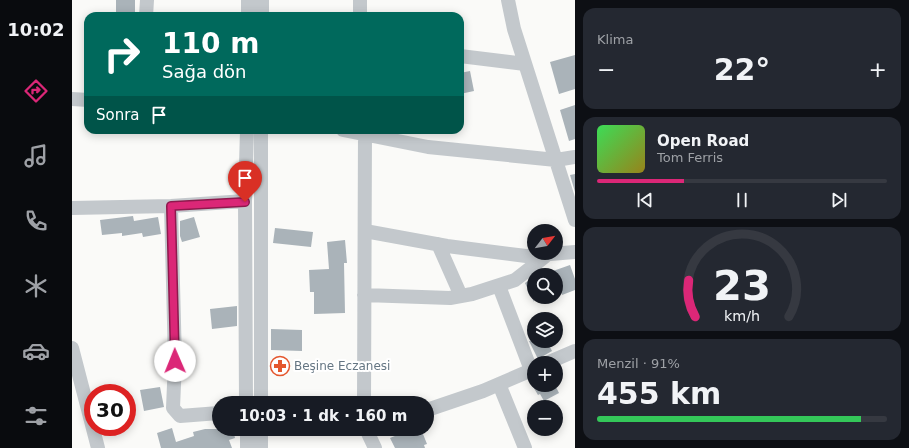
<!DOCTYPE html>
<html lang="tr">
<meta charset="utf-8">
<style>
:root{--surface:#171b24;--page:#242831;--text:#f1f3f6;--muted:#9ea1a6;--line:#363941;--accent:#db2777}
body{margin:0;font-family:"DejaVu Sans",sans-serif;background:var(--page);color:var(--text);height:100vh;display:flex;flex-direction:column;font-size:15px;white-space:nowrap}
*{box-sizing:border-box;margin:0}
p{font-size:13px;color:var(--muted)}
.icon{flex:none;width:22px;height:22px;fill:none;stroke:currentColor;stroke-width:2;stroke-linecap:round;stroke-linejoin:round}
.map{position:relative;flex:1;overflow:hidden}
.drawer{display:flex;flex-direction:column;gap:8px;padding:8px;background:#0d0f14;width:334px}
.drawer>*{flex:none}
.banner{position:absolute;left:12px;top:12px;width:380px;height:122px;border-radius:12px;box-shadow:0 2px 10px #0003;background:#00695c;color:#fff;overflow:hidden}
.needle{width:26px;rotate:59deg}
.tools{position:absolute;left:455px;top:224px;display:grid;gap:8px}
.tools a{display:grid;place-items:center;width:36px;height:36px;border-radius:50%;background:var(--surface);box-shadow:0 2px 10px #0003;font-size:20px}
.speed{position:absolute;left:12px;top:384px;display:flex;gap:8px;font-size:20px;font-weight:700;text-align:center}
.speed>*{display:grid;place-content:center;width:52px;height:52px;border-radius:50%;background:var(--surface);box-shadow:0 2px 10px #0003;line-height:1}
.speed .limit{border:6px solid #d22;background:#fff;color:#111}
.pin{position:absolute;display:grid;place-items:center;width:34px;height:34px;color:#fff;margin:-41px -17px;border-radius:50% 50% 50% 0;rotate:-45deg;box-shadow:0 0 4px #0007}
.pin .icon{rotate:45deg}
.me{position:absolute;width:44px;margin:-22px;rotate:359deg;stroke-linejoin:round;filter:drop-shadow(0 0 3px #0008)}
.turn{display:flex;align-items:center;gap:14px;height:84px;padding:0 12px;font-size:18px}
.turn .icon{width:52px;height:52px;stroke-width:2.5}
.turn b{display:block;font-size:28px;line-height:34px}
.then{display:flex;align-items:center;height:38px;padding:0 12px;background:#0003;gap:8px;font-size:15px}
.big{font-size:30px;font-weight:700;line-height:1.1}
.drawer .card{flex:1;display:flex;flex-direction:column;justify-content:center;gap:6px;min-width:0;padding:0 14px;border-radius:12px;background:var(--page)}
.drawer .dial{align-items:center;gap:0}
.dial svg{height:104px;overflow:visible;fill:none;stroke:var(--line);stroke-width:7;stroke-linecap:round;text-anchor:middle}
.dial text{fill:var(--text);stroke:none}
.song{display:flex;align-items:center;gap:12px}
.cover{width:48px;height:48px;border-radius:6px;background:linear-gradient(135deg,hsl(130 70% 55%),hsl(50 70% 35%))}
.played{height:4px;border-radius:2px;background:linear-gradient(90deg,var(--accent) 30%,var(--line) 30%)}
.keys{display:flex;justify-content:space-around;direction:ltr}
.heat{display:flex;justify-content:space-between;align-items:center;font-size:22px;direction:ltr}
.charge{height:6px;border-radius:3px;background:linear-gradient(90deg,#34c759 91%,var(--line) 0)}
.trip{position:absolute;left:140px;top:396px;width:222px;height:40px;border-radius:20px;background:var(--surface);box-shadow:0 2px 10px #0003;font-weight:700;line-height:40px;text-align:center}
main{display:flex;flex:1;min-height:0}
.dock{display:flex;flex-direction:column;width:72px;justify-content:space-around;align-items:center;background:#090b0e;color:var(--muted)}
.dock .icon{width:28px;height:28px}
.dock .on{color:var(--accent)}
.dock b{font-size:18px;color:var(--text)}
.map>svg:first-child{display:block}
</style>
<main>
<nav class="dock">
<b>10:02</b>
<svg class="icon on" aria-label="directions" viewBox="0 0 24 24"><path d="M12 3l9 9-9 9-9-9zM9 14v-3h6M13 9l2 2-2 2"/></svg>
<svg class="icon" aria-label="music" viewBox="0 0 24 24"><path d="M9 18V5l10-2v13"/><circle cx="6" cy="18" r="3"/><circle cx="16" cy="16" r="3"/></svg>
<svg class="icon" aria-label="phone" viewBox="0 0 24 24"><path d="M5 4h4l2 5-3 2q2 4 5 5l2-3 5 2v4C11 20 4 13 5 4z"/></svg>
<svg class="icon" aria-label="climate" viewBox="0 0 24 24"><path d="M12 3v18M4 7l16 10M4 17L20 7"/></svg>
<svg class="icon" aria-label="car" viewBox="0 0 24 24"><path d="M5 17H2v-5l4-1 3-4h7l3 4 3 1v5h-3M9 17h6M6 11h13"/><circle cx="7" cy="17" r="2"/><circle cx="17" cy="17" r="2"/></svg>
<svg class="icon" aria-label="filters" viewBox="0 0 24 24"><path d="M4 7h16M4 17h16"/><circle cx="9" cy="7" r="2"/><circle cx="15" cy="17" r="2"/></svg>
</nav>
<div class="map">
<svg width="503" height="448" viewBox="0 0 503 448">
<rect width="100%" height="100%" fill="#fafaf8"/>
<path fill="#aab3b9" d="M44 0H63V16H44Z
M503 55V89L487 94 478 62Z
M398 71 402 91 388 94V73Z
M503 105V139L497 141 488 110Z
M503 174V192L498 175Z
M61 216 62 221 86 217 89 234 71 237 70 233 50 236V233L30 235 28 220Z
M122 217 128 237 110 242 108 236V221Z
M203 228 241 232 239 247 201 243Z
M273 240 275 263H272L273 313 242 314V292H238L237 270 257 269 255 242Z
M498 265 503 279V290L490 295 484 279V275H483L481 271Z
M462 277V302L453 283Z
M165 306V326L140 329 138 309Z
M199 329 230 330V351L199 350Z
M457 341H475L480 351 466 359Z
M460 385H483L487 393 472 401 468 394 466 395Z
M88 387 92 407 72 411 68 390Z
M100 428 104 442 122 436 121 432 133 429H161L163 438 157 440 160 448H89L85 433Z
M340 429H349L355 444 352 445 353 448H323L318 438Z"/>
<g fill="none" stroke-linecap="round" stroke-linejoin="round">
<path stroke="#c3c8cc" stroke-width="14" d="M288 0V16
M436 0 442 29 503 220
M74 16 75 0
M176 16V0
M190 16V0
M388 56 453 64
M0 99 16 100
M189 130V403
M271 130 356 147 484 160 503 157
M99 206 103 361 101 408 108 416 147 413
M0 208 99 206 173 201
M293 231 375 246 454 256 503 252
M366 244 389 296
M427 286 459 370
M292 295 378 298 400 294 443 280 475 255
M0 348 26 448
M475 363 503 351
M427 384 453 448
M174 403 173 201 175 130
M292 403 293 130
M355 410 411 391 462 369
M175 429V448
M189 429V448
M294 429 303 448"/>
</g>
<g fill="none" stroke-linecap="round" stroke-linejoin="round">
<defs>
<path id="route" d="M103 361 99 206 173 202"/>
</defs>
<use href="#route" stroke="#8e194d" stroke-width="10"/>
<use href="#route" stroke="#db2777" stroke-width="7"/>
</g>
<defs>
<symbol id="pharmacy-ring" viewBox="-11 -11 22 22"><circle r="9.5" fill="#fff" stroke="#e4572e" stroke-width="1.5"/><path d="M-2-6h4v4h4v4h-4v4h-4v-4h-4v-4h4Z" fill="#e4572e"/></symbol>
</defs>
<g fill-rule="evenodd">
<use href="#pharmacy-ring" x="197" y="355" width="22" height="22"/>
</g>
<g text-anchor="middle" dominant-baseline="central" stroke-width="4" stroke-linejoin="round" paint-order="stroke">
<g font-size="12" fill="#657683" stroke="#fff" text-anchor="start">
<text x="222" y="366">Beşine Eczanesi</text>
</g>
</g>
</svg>
<div class="tools">
<a><svg class="needle" viewBox="-14 -14 28 28"><path d="M0-13l5 13h-10z" fill="#e53935"/><path d="M0 13l5-13h-10z" fill="#9ea1a6"/></svg></a>
<a><svg class="icon" aria-label="search" viewBox="0 0 24 24"><circle cx="10" cy="10" r="6"/><path d="M15 15l6 6"/></svg></a>
<a><svg class="icon" aria-label="layers" viewBox="0 0 24 24"><path d="M12 4l9 5-9 5-9-5zM3 14l9 5 9-5"/></svg></a>
<a>+</a>
<a>−</a>
</div>
<div class="speed"><div class="limit">30</div></div>
<div class="pin" style="left:173px;top:202px;background:#d93025"><svg class="icon" aria-label="arrive" viewBox="0 0 24 24"><path d="M6 21V4h12l-3 4 3 4H6"/></svg></div>
<svg class="me" style="left:103px;top:361px" viewBox="-20 -20 40 40"><circle r="19" fill="#fff"/><path d="M0-13L10 11 0 6-10 11z" fill="#db2777"/></svg>
<div class="trip">10:03 · 1 dk · 160 m</div>
<div class="banner">
<div class="turn"><svg class="icon" aria-label="right" viewBox="0 0 24 24"><path d="M7 20v-9h11M14 6l5 5-5 5"/></svg><div><b>110 m</b>Sağa dön</div></div>
<div class="then">Sonra<svg class="icon" aria-label="arrive" viewBox="0 0 24 24"><path d="M6 21V4h12l-3 4 3 4H6"/></svg></div>
</div>
</div>
<section class="drawer">
<div class="card"><p>Klima</p>
<div class="heat"><a>−</a><b class="big">22°</b><a>+</a></div>
</div>
<div class="card">
<div class="song"><i class="cover"></i><div><b>Open Road</b><p>Tom Ferris</p></div></div>
<div class="played"></div>
<div class="keys"><svg class="icon" aria-label="previous" viewBox="0 0 24 24"><path d="M18 5L8 12l10 7zM5 5v14"/></svg><svg class="icon" aria-label="pause" viewBox="0 0 24 24"><path d="M8 5v14M16 5v14"/></svg><svg class="icon" aria-label="next" viewBox="0 0 24 24"><path d="M6 5l10 7-10 7zM19 5v14"/></svg></div>
</div>
<div class="card dial"><svg viewBox="0 0 100 80">
<path d="M14 69A42 42 0 1 1 86 69"/>
<path d="M14 69A42 42 0 0 1 9 41" stroke="#db2777"/>
<text x="50" y="56" font-size="32" font-weight="700">23</text>
<text x="50" y="72" font-size="11">km/h</text>
</svg></div>
<div class="card"><p>Menzil · 91%</p><b class="big">455 km</b><div class="charge"></div></div>
</section>
</main>
